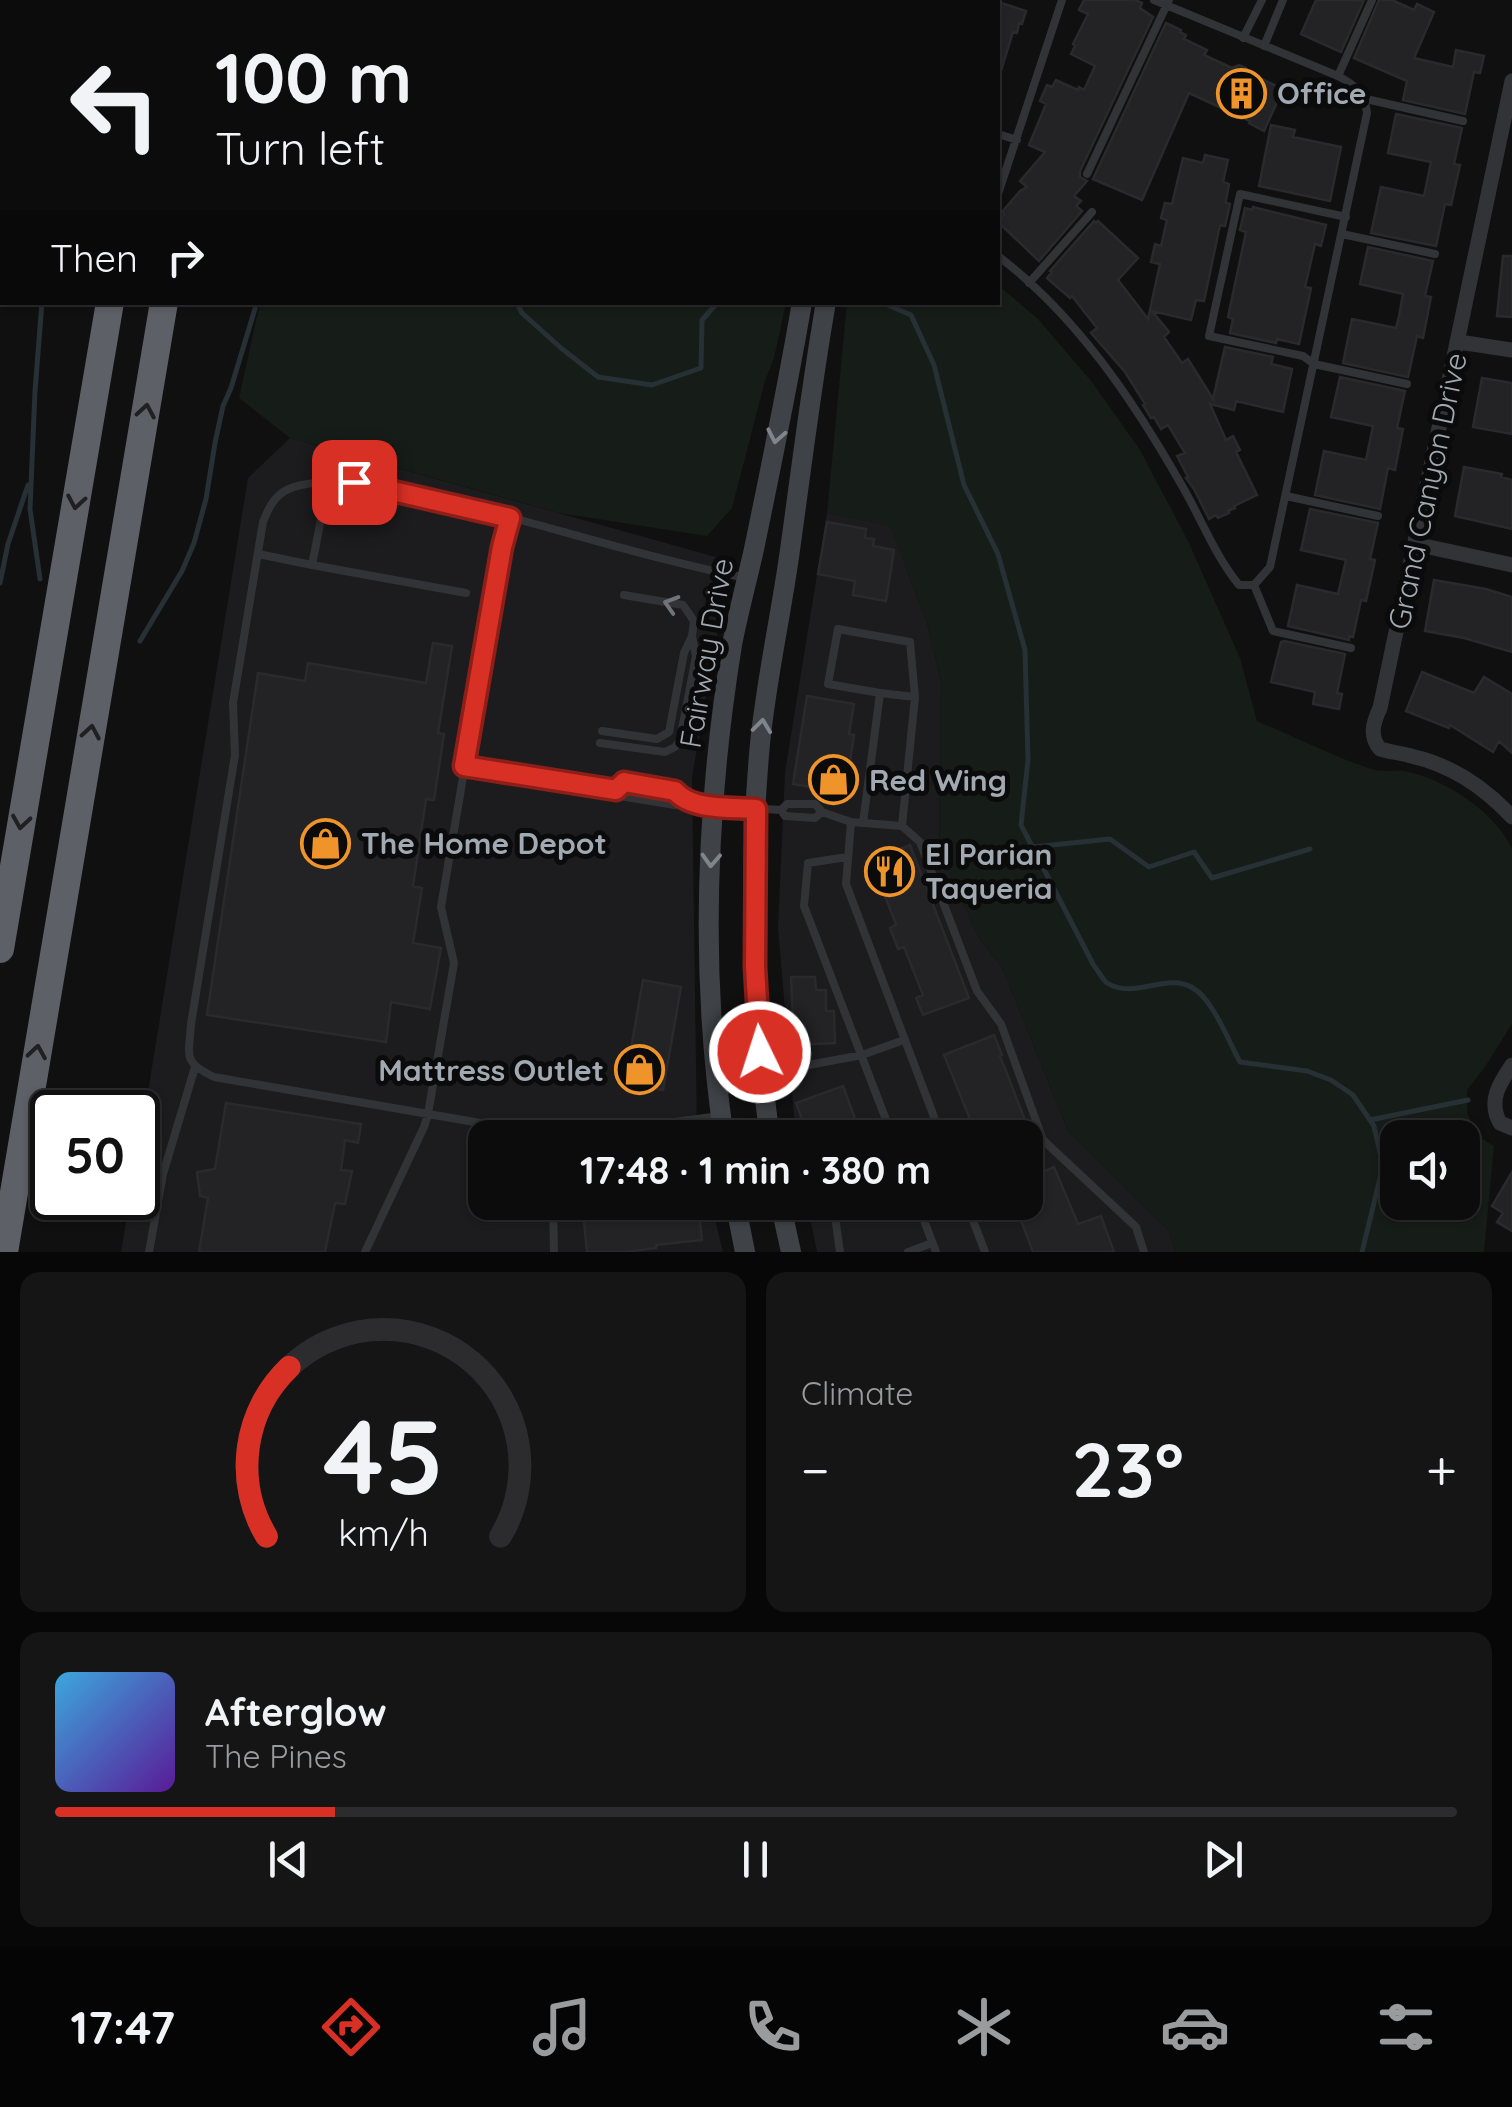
<!DOCTYPE html>
<meta charset="utf-8">
<style>
:root{--surface:#0c0c0d;--page:#151516;--text:#f1f3f6;--muted:#9a9b9d;--line:#2c2c2e;--accent:#d93025}
body{margin:0;font-family:Quicksand,sans-serif;background:var(--page);color:var(--text);height:100vh;display:flex;flex-direction:column;font-size:38px;white-space:nowrap}
*{box-sizing:border-box;margin:0}
p{font-size:32px;color:var(--muted)}
.icon{flex:none;width:55px;height:55px;fill:none;stroke:currentColor;stroke-width:2;stroke-linecap:round;stroke-linejoin:round}
.map{position:relative;height:1252px;overflow:hidden}
.sheet{display:flex;flex-direction:column;gap:20px;padding:20px;background:#070707;flex:1}
.sheet>*{flex:none}
.top-card{position:absolute;left:0px;top:0px;width:1000px;height:305px;box-shadow:0 2px 8px #0004,0 0 0 2px var(--line);background:#0c0c0d;color:var(--text);overflow:hidden}
.fabs{position:absolute;left:1380px;top:1120px;display:grid;gap:20px}
.fabs a{display:grid;place-items:center;width:100px;height:100px;border-radius:20px;background:var(--surface);box-shadow:0 2px 8px #0004,0 0 0 2px var(--line);font-size:50px}
.speed{position:absolute;left:30px;top:1090px;display:flex;gap:20px;font-size:50px;font-weight:700;text-align:center}
.speed>*{display:grid;place-content:center;width:130px;height:130px;border-radius:50%;background:var(--surface);box-shadow:0 2px 8px #0004,0 0 0 2px var(--line);line-height:1}
.speed .limit{border:5px solid #111;border-radius:15px;background:#fff;color:#111}
.pin{position:absolute;display:grid;place-items:center;width:85px;height:85px;color:#fff;margin:-42px;border-radius:20px;box-shadow:0 5px 15px #0006}
.me{position:absolute;width:110px;margin:-55px;rotate:356deg;stroke-linejoin:round;filter:drop-shadow(0 0 8px #0008)}
.turn{display:flex;align-items:center;gap:35px;height:210px;padding:0 50px;font-size:45px}
.turn .icon{width:130px;height:130px;stroke-width:2.5}
.turn b{display:block;font-size:70px;line-height:85px}
.then{display:flex;align-items:center;height:95px;padding:0 50px;background:#0003;gap:20px;font-size:38px}
.big{font-size:75px;font-weight:700;line-height:1.1}
.sheet .card{flex:1;display:flex;flex-direction:column;justify-content:center;gap:15px;min-width:0;padding:0 35px;border-radius:20px;background:var(--page)}
.sheet .dial{align-items:center;gap:0}
.dial svg{height:260px;overflow:visible;fill:none;stroke:var(--line);stroke-width:7;stroke-linecap:round;text-anchor:middle}
.dial text{fill:var(--text);stroke:none}
.song{display:flex;align-items:center;gap:30px}
.cover{width:120px;height:120px;border-radius:15px;background:linear-gradient(135deg,hsl(200 70% 55%),hsl(270 70% 35%))}
.played{height:10px;border-radius:5px;background:linear-gradient(90deg,var(--accent) 20%,var(--line) 20%)}
.keys{display:flex;justify-content:space-around;direction:ltr}
.heat{display:flex;justify-content:space-between;align-items:center;font-size:55px;direction:ltr}
.sheet .tiles{flex:1;display:grid;gap:20px;grid-template-columns:1fr 1fr}
.card:last-child{grid-column:span 2}
.trip{position:absolute;left:468px;top:1120px;width:575px;height:100px;border-radius:20px;background:var(--surface);box-shadow:0 2px 8px #0004,0 0 0 2px var(--line);font-weight:700;line-height:100px;text-align:center}
.tabs{display:flex;height:160px;justify-content:space-around;align-items:center;background:#050505;color:var(--muted)}
.tabs .icon{width:70px;height:70px}
.tabs .active{color:var(--accent)}
.tabs b{font-size:45px;color:var(--text)}
.map>svg:first-child{display:block}
</style>
<div class="map">
<svg width="1512" height="1252" viewBox="0 0 1512 1252">
<rect width="100%" height="100%" fill="#101011"/>
<path fill="#1c1c1e" d="M290 438 730 561 692 777 697 1137 485 1138V1202L711 1203 723 1252H121L130 1198H138V1153L248 478Z
M827 513 890 525 927 623 941 682 939 849 979 938 1002 967 1068 1131 1169 1231 1176 1252H817L807 1203 1025 1202V1138H796L778 928 785 772Z"/>
<path fill="#161c17" fill-rule="evenodd" d="M998 285 1038 319 1092 382 1140 450 1189 543 1240 658 1257 721C1295 737 1332 756 1371 769 1383 773 1397 769 1409 772 1449 782 1493 811 1512 848V1024L1485 1067 1467 1090V1113L1479 1137 1494 1146 1484 1252H1176L1169 1231 1068 1131 1002 967 979 938 939 849 941 682 927 623 890 526 827 513 847 303 998 302ZM1398 1138H1462V1202H1398Z
M260 303V302L786 303 774 358 765 381 732 508 707 536 559 513 290 438 239 398Z"/>
<g fill="none" stroke-linecap="round" stroke-linejoin="round">
<path stroke="#273035" stroke-width="5" d="M303 0 304 2
M65 2V0
M516 302 522 313 561 348 598 377 652 385 701 368 702 320 718 302
M881 302 911 315 934 365 964 485 998 554 1025 650 1028 760 1021 825 1093 964C1097 969 1102 979 1107 983 1134 1000 1167 972 1193 988 1213 1000 1228 1040 1240 1062L1307 1071 1331 1080 1353 1095 1374 1126 1383 1166 1362 1252
M40 579 30 509 35 391 42 302
M0 583 8 544 28 485
M140 641 182 571 194 543 206 499 215 443 223 406 231 388 257 302
M1033 847 1110 839 1149 867 1194 852 1212 878 1310 849
M1370 1120 1468 1100"/>
</g>
<path fill="#232325" stroke="#2a2a2d" stroke-width="2.5" d="M1084 0H1135L1142 3 1140 8 1153 17 1080 171V177L1087 181 1074 196 1081 201 1076 206 1082 211 1039 261 998 222 1004 214 1002 212 1020 191 1027 187 1020 181 1045 152 1029 145 1046 104 1040 101 1047 85 1052 87 1056 80 1078 90 1079 87 1084 90 1095 66 1071 54 1075 46 1073 44 1088 14 1079 10Z
M1316 0H1364L1341 52 1301 34Z
M1379 0H1392L1414 10 1417 4 1434 12 1414 58 1453 67 1456 50 1484 56 1480 73 1474 72 1465 114 1403 100 1407 81 1354 58Z
M998 2 1026 11 1022 24 1019 23 1017 33 1013 32 1001 71 998 70Z
M1166 23 1181 30 1180 32 1186 35 1184 39 1207 50 1204 55 1232 68 1239 65 1246 68 1249 73 1283 89 1264 131 1249 123 1250 121 1189 93 1142 200 1093 179Z
M1396 114 1462 128 1454 164 1460 165 1451 205 1445 204 1436 246 1371 233 1381 187 1424 196 1431 162 1388 153Z
M1271 125 1295 130 1293 137 1341 147 1330 201 1259 186Z
M1205 155 1228 160 1223 182 1229 184 1226 200V203L1230 204 1225 226 1220 225 1204 301 1196 300 1191 320 1152 311 1169 332 1164 337 1182 363 1188 359 1213 399 1225 347 1273 357 1271 364 1292 369 1283 412 1236 401 1234 410 1210 404 1226 440 1233 436 1240 450 1236 452 1257 495 1234 506 1235 508 1228 511 1229 513 1218 518 1216 515 1209 519 1194 489 1186 478 1188 477 1177 456 1185 453 1168 425 1161 429 1154 417 1151 418 1143 405 1145 404 1125 372 1091 333 1097 328 1072 296 1070 298 1047 278 1052 272 1050 271 1094 221 1096 223 1098 221 1138 258 1118 280 1148 319 1160 264 1151 262 1155 244 1161 246 1167 220 1161 218 1165 203 1172 204 1183 158 1203 163Z
M1253 207 1326 225 1321 246 1315 244 1305 287 1311 288 1299 344 1277 339 1276 343 1230 333 1233 319 1228 317 1246 232 1240 230 1245 208 1252 210Z
M1368 247 1433 261 1425 296 1431 297 1423 338 1417 336 1408 377 1343 363 1352 319 1396 328 1399 316 1403 294 1360 284Z
M1503 256H1512V317L1497 316Z
M1340 377 1405 391 1397 428 1403 429 1395 470 1388 468 1380 509 1315 495 1324 451 1366 460 1373 426 1331 417Z
M1482 378 1512 383V434L1473 427Z
M1464 467 1502 474 1501 477 1512 480V529L1455 516Z
M1310 509 1378 523 1370 559 1375 560 1366 601 1361 600 1353 637 1349 636V640L1288 626 1297 585 1338 594 1346 560 1301 550Z
M827 522 866 529 865 538 874 539 873 546 894 550 886 601 853 595 855 581 818 574Z
M1434 580 1486 589 1512 597V652L1464 638 1425 631Z
M1284 641 1345 654 1337 693 1342 694 1339 709 1313 704 1315 692 1271 682 1281 642Z
M433 643 452 646 438 733 444 734 434 800 426 799 413 886 422 888 413 943 441 948 430 1009 391 1002 386 1042 207 1015 258 673 305 681 308 663 426 683Z
M1422 672 1474 693 1484 677 1512 694V753L1499 741 1493 752 1450 725 1449 728 1406 711Z
M807 696 854 704 849 734 854 735 850 761 845 760 840 792 793 784Z
M910 845 969 998 923 1015 916 998 923 995 904 947 898 949 890 928 896 925 878 877 872 880 866 862Z
M791 977H815L816 990H826V1011H834L835 1043 794 1045Z
M643 980 681 987 663 1090 625 1083Z
M994 1035 1002 1055 1000 1056 1045 1171 1054 1167 1078 1224 1101 1216 1114 1252H1033L1014 1202H1025V1138H987L985 1131 976 1134 944 1055Z
M843 1086 862 1138H809L796 1103Z
M226 1103 361 1124 358 1143 345 1140 341 1170 352 1171 345 1204 335 1203 325 1252H199L208 1198 200 1196 197 1172 215 1169Z
M1512 1172V1231L1497 1222 1503 1213 1492 1206Z
M582 1202H698L702 1240 656 1245V1248L625 1252H587Z"/>
<g fill="none" stroke-linecap="round" stroke-linejoin="round">
<path stroke="#313336" stroke-width="8" d="M487 0 491 2
M586 2 587 0
M795 2 796 0
M1243 38 1262 0
M1264 46 1283 0
M1338 76 1372 0
M1366 99 1463 121
M998 134 1017 140
M1087 174 1169 0
M998 194 1062 0
M1346 217 1240 194 1209 336 1303 356 1314 364 1407 384
M1342 234 1435 254
M998 256C1076 315 1133 400 1181 484 1201 518 1214 554 1239 585H1254L1270 567 1367 113C1365 93 1355 85 1338 76L1154 0
M1029 283 1092 212
M1286 496 1378 516
M322 514 312 565 466 593
M258 554 312 565
M1254 585 1273 631 1351 648
M602 731 657 739 669 732 684 653 692 636
M600 743 665 752 675 747 680 740 696 656 692 636 694 621 683 605 624 595
M464 766 616 789 620 796 675 805 682 800 714 806 781 810 785 816 815 818 822 812
M616 789 623 782 675 791 682 800
M781 810 787 804H815L822 812 851 822 902 826 920 842 977 991 1001 1024 1043 1140 1136 1227 1144 1252
M851 822 846 884 942 1138
M863 823 880 693 828 684 838 629 910 642 915 697 880 693
M902 826 915 697
M847 857 808 863 804 906 893 1138
M766 1073 862 1055 904 1040
M720 1116 576 1135H550L214 1077C182 1062 189 1056 191 1024L235 755 233 703 263 522C269 507 275 494 291 488 341 468 470 507 524 521 597 541 671 563 746 578
M553 1202 554 1252
M833 1202 840 1252
M917 1202 936 1252
M966 1202 985 1252
M149 1252 163 1174 195 1067
M365 1252 424 1127 428 1114 454 963 441 907 502 547 510 518
M908 1252 932 1243"/>
<path stroke="#313336" stroke-width="15" d="M1512 81 1380 708C1373 723 1369 736 1380 749 1390 752 1401 753 1411 756 1452 765 1484 787 1512 817
M1459 342 1512 350
M1415 544 1512 565
M1512 1065C1499 1084 1488 1101 1500 1123L1512 1128"/>
<path stroke="#3f4246" stroke-width="20" d="M858 2 859 0
M901 2 902 0
M724 1138C700 976 706 806 732 645 738 613 747 581 754 549 771 467 788 385 802 302
M770 1138C752 1008 748 874 760 744 766 682 780 620 789 557 801 472 811 387 826 302
M735 1202 745 1252
M780 1202 791 1252"/>
<path stroke="#5d6167" stroke-width="28" d="M160 2 161 0
M214 2 215 0
M0 949 110 302
M4 1252 164 302"/>
</g>
<defs><path id="oneway-chevron" d="M-2-3.5L2.5 0L-2 3.5" fill="none" stroke-width="1.6" stroke-linecap="round" stroke-linejoin="round" transform="scale(2.5)"/></defs>
<g stroke="#202023">
<use href="#oneway-chevron" transform="translate(146 411) rotate(-80)"/>
<use href="#oneway-chevron" transform="translate(76 502) rotate(100)"/>
<use href="#oneway-chevron" transform="translate(91 732) rotate(-80)"/>
<use href="#oneway-chevron" transform="translate(21 822) rotate(99)"/>
<use href="#oneway-chevron" transform="translate(37 1052) rotate(-81)"/>
</g>
<g stroke="#7f858c">
<use href="#oneway-chevron" transform="translate(776 436) rotate(101)"/>
<use href="#oneway-chevron" transform="translate(762 726) rotate(-83)"/>
<use href="#oneway-chevron" transform="translate(711 860) rotate(93)"/>
</g>
<use stroke="#6f747a" href="#oneway-chevron" transform="translate(671 604) rotate(-163)"/>
<g fill="none" stroke-linecap="round" stroke-linejoin="round">
<defs>
<path id="route" d="M354 482 510 518 502 547 464 766 616 790 624 782 675 791C692 811 732 807 756 809L755 967 760 1052"/>
</defs>
<use href="#route" stroke="#8d1f18" stroke-width="25"/>
<use href="#route" stroke="#d93025" stroke-width="18"/>
</g>
<defs>
<symbol id="building-ring" viewBox="-11 -11 22 22"><circle r="9.5" fill="#0b0b0c" stroke="#ef942a" stroke-width="1.5"/><path d="M-4-6H4V6H1V3H-1V6H-4ZM-2.5-4.3h1.7v1.8h-1.7ZM.8-4.3h1.7v1.8H.8ZM-2.5-1h1.7V.8h-1.7ZM.8-1h1.7V.8H.8Z" fill="#ef942a"/></symbol>
<symbol id="shop-ring" viewBox="-11 -11 22 22"><circle r="9.5" fill="#0b0b0c" stroke="#ef942a" stroke-width="1.5"/><path d="M-5-2.5h2.3a2.7 3.5 0 0 1 5.4 0H5L5.5 6h-11ZM-1.5-2.5h3a1.5 2.3 0 0 0-3 0Z" fill="#ef942a"/></symbol>
<symbol id="restaurant-ring" viewBox="-11 -11 22 22"><circle r="9.5" fill="#0b0b0c" stroke="#ef942a" stroke-width="1.5"/><path d="M-5-6h1v4h1v-4h1v4h1v-4h1v5L-1.5 .5V6h-2V.5L-5-1ZM5-6V6H3V1.5H1.5Q1.5-4 5-6Z" fill="#ef942a"/></symbol>
</defs>
<g fill-rule="evenodd">
<use href="#building-ring" x="1214" y="66" width="55" height="55"/>
<use href="#shop-ring" x="806" y="752" width="55" height="55"/>
<use href="#shop-ring" x="298" y="816" width="55" height="55"/>
<use href="#restaurant-ring" x="862" y="844" width="55" height="55"/>
<use href="#shop-ring" x="612" y="1042" width="55" height="55"/>
</g>
<g text-anchor="middle" dominant-baseline="central" stroke-width="10" stroke-linejoin="round" paint-order="stroke">
<g font-size="30" font-weight="bold" fill="#a1a9b2" stroke="#0b0b0c" text-anchor="start">
<text x="1277" y="93">Office</text>
<text x="869" y="780">Red Wing</text>
<text x="361" y="843">The Home Depot</text>
<text x="925" y="854">El Parian<tspan x="925" dy="34">Taqueria</tspan></text>
<text x="604" y="1070" text-anchor="end">Mattress Outlet</text>
</g>
<g font-size="30" fill="#a1a9b2" stroke="#0b0b0c">
<text transform="translate(1427 491) rotate(-78)">Grand Canyon Drive</text>
<text transform="translate(706 653) rotate(-80)">Fairway Drive</text>
</g>
</g>
</svg>
<div class="fabs">
<a><svg class="icon" aria-label="sound" viewBox="0 0 24 24"><path d="M4 9h4l5-4v14l-5-4H4zM17 9q2 3 0 6"/></svg></a>
</div>
<div class="speed"><div class="limit">50</div></div>
<div class="pin" style="left:354px;top:482px;background:#d93025"><svg class="icon" aria-label="arrive" viewBox="0 0 24 24"><path d="M6 21V4h12l-3 4 3 4H6"/></svg></div>
<svg class="me" style="left:760px;top:1052px" viewBox="-20 -20 40 40"><circle r="17" fill="#d93025" stroke="#fff" stroke-width="3"/><path d="M0-11L8 9 0 5-8 9z" fill="#fff"/></svg>
<div class="trip">17:48 · 1 min · 380 m</div>
<div class="top-card">
<div class="turn"><svg class="icon" aria-label="left" viewBox="0 0 24 24"><path d="M17 20v-9H6M10 6l-5 5 5 5"/></svg><div><b>100 m</b>Turn left</div></div>
<div class="then">Then<svg class="icon" aria-label="right" viewBox="0 0 24 24"><path d="M7 20v-9h11M14 6l5 5-5 5"/></svg></div>
</div>
</div>
<section class="sheet">
<div class="tiles">
<div class="card dial"><svg viewBox="0 0 100 80">
<path d="M14 69A42 42 0 1 1 86 69"/>
<path d="M14 69A42 42 0 0 1 21 17" stroke="#d93025"/>
<text x="50" y="56" font-size="32" font-weight="700">45</text>
<text x="50" y="72" font-size="11">km/h</text>
</svg></div>
<div class="card"><p>Climate</p>
<div class="heat"><a>−</a><b class="big">23°</b><a>+</a></div>
</div>
<div class="card">
<div class="song"><i class="cover"></i><div><b>Afterglow</b><p>The Pines</p></div></div>
<div class="played"></div>
<div class="keys"><svg class="icon" aria-label="previous" viewBox="0 0 24 24"><path d="M18 5L8 12l10 7zM5 5v14"/></svg><svg class="icon" aria-label="pause" viewBox="0 0 24 24"><path d="M8 5v14M16 5v14"/></svg><svg class="icon" aria-label="next" viewBox="0 0 24 24"><path d="M6 5l10 7-10 7zM19 5v14"/></svg></div>
</div>
</div>
</section>
<nav class="tabs">
<b>17:47</b>
<svg class="icon active" aria-label="directions" viewBox="0 0 24 24"><path d="M12 3l9 9-9 9-9-9zM9 14v-3h6M13 9l2 2-2 2"/></svg>
<svg class="icon" aria-label="music" viewBox="0 0 24 24"><path d="M9 18V5l10-2v13"/><circle cx="6" cy="18" r="3"/><circle cx="16" cy="16" r="3"/></svg>
<svg class="icon" aria-label="phone" viewBox="0 0 24 24"><path d="M5 4h4l2 5-3 2q2 4 5 5l2-3 5 2v4C11 20 4 13 5 4z"/></svg>
<svg class="icon" aria-label="climate" viewBox="0 0 24 24"><path d="M12 3v18M4 7l16 10M4 17L20 7"/></svg>
<svg class="icon" aria-label="car" viewBox="0 0 24 24"><path d="M5 17H2v-5l4-1 3-4h7l3 4 3 1v5h-3M9 17h6M6 11h13"/><circle cx="7" cy="17" r="2"/><circle cx="17" cy="17" r="2"/></svg>
<svg class="icon" aria-label="filters" viewBox="0 0 24 24"><path d="M4 7h16M4 17h16"/><circle cx="9" cy="7" r="2"/><circle cx="15" cy="17" r="2"/></svg>
</nav>
